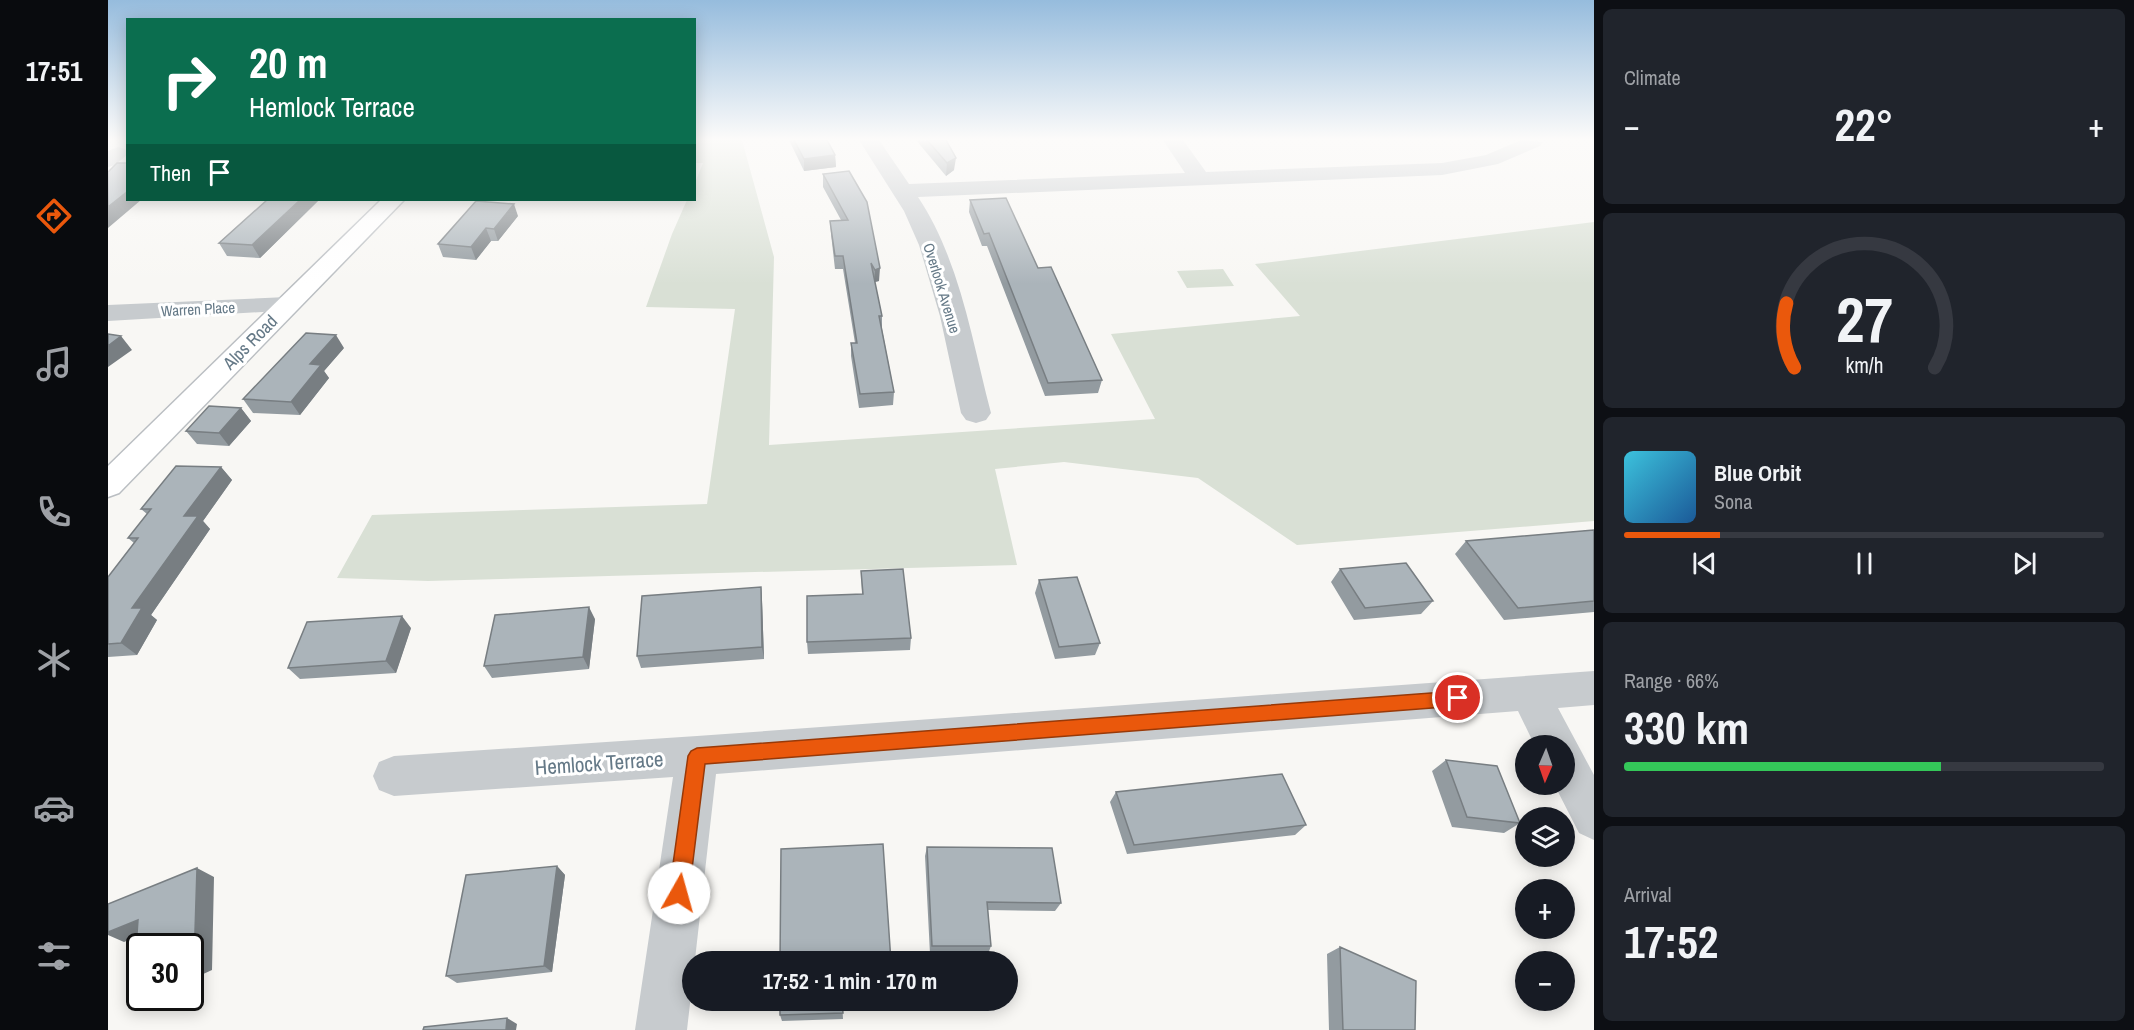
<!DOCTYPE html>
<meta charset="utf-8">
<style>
:root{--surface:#171b24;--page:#20242c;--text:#f1f3f6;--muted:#9ea1a6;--line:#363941;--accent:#ea580c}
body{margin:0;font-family:"Archivo Narrow",sans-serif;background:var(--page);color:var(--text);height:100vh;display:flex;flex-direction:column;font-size:22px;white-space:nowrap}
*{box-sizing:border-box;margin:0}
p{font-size:20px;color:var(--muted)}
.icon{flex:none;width:33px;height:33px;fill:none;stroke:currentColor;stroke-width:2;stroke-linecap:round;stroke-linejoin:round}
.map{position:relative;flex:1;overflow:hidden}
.sheet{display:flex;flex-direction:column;gap:9px;padding:9px;background:#0d0f14;width:540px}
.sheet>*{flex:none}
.guide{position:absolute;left:18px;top:18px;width:570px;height:183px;border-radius:0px;box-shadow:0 3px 15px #0003;background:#0b6e4f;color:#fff;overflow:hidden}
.needle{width:39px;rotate:182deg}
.buttons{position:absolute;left:1407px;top:735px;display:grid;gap:12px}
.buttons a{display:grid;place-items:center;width:60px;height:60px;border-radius:50%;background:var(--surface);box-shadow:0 3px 15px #0003;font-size:30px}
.speed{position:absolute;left:18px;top:933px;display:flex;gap:12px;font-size:30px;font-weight:700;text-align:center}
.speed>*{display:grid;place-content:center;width:78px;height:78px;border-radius:50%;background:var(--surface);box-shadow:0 3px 15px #0003;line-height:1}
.speed .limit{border:3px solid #111;border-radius:9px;background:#fff;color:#111}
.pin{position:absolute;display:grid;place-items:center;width:51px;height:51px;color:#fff;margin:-26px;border:3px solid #fff;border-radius:50%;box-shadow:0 2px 6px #0007}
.me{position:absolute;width:66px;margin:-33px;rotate:7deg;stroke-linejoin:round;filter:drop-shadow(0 0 4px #0008)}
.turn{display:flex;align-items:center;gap:21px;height:126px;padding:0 24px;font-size:27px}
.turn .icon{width:78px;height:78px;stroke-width:2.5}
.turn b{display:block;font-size:42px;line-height:51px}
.then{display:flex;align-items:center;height:57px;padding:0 24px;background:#0003;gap:12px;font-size:22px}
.big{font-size:45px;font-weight:700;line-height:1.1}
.sheet .tile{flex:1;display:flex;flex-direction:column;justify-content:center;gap:9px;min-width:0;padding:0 21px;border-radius:9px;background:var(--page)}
.sheet .dial{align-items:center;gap:0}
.dial svg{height:156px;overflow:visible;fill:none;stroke:var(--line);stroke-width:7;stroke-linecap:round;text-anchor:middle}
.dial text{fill:var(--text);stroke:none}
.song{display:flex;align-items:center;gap:18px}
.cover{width:72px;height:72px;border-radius:9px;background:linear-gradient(135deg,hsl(190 70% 55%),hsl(210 70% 35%))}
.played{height:6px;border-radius:3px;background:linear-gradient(90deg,var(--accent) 20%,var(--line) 20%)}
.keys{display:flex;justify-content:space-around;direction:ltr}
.heat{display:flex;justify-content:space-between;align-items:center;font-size:33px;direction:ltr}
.charge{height:9px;border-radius:4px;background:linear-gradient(90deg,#34c759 66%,var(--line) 0)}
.trip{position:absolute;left:574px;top:951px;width:336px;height:60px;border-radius:30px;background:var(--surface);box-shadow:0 3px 15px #0003;font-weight:700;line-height:60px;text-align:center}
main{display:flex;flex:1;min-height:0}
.dock{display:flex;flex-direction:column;width:108px;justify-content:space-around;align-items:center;background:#090b0e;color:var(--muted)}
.dock .icon{width:42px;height:42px}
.dock .active{color:var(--accent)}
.dock b{font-size:27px;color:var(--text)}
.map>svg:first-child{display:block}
</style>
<main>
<nav class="dock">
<b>17:51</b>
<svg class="icon active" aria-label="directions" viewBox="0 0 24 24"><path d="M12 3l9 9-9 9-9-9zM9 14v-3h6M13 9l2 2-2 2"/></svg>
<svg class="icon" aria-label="music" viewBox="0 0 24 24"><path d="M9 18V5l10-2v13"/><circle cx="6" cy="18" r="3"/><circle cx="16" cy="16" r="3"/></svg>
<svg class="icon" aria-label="phone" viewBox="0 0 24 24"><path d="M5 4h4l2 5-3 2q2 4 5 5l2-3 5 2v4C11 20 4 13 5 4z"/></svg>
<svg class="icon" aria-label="climate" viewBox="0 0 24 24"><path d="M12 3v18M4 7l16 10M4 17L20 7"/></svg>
<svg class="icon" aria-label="car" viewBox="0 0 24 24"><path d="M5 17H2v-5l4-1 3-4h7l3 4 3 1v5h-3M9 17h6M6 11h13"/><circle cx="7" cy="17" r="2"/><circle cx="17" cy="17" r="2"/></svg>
<svg class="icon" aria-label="filters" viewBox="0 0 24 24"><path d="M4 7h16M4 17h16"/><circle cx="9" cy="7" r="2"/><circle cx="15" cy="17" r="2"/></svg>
</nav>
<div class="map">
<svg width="1486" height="1030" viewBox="0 0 1486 1030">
<rect width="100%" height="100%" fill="#f8f7f4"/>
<path fill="#d9e0d5" d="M587 140H634L666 257 661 445 1047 419 1003 334 1192 316 1147 264 1486 222V521L1189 545 1090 478 956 462 887 469 909 565 320 581 229 578 264 515 599 504 627 309 538 307 564 234 579 200H586L587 183 595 163H587Z
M1115 269 1126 286 1079 288 1069 271Z"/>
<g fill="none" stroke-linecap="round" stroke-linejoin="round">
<defs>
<path id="major" d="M273 200H296L11 493 0 497V466Z"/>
</defs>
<use href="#major" stroke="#babec2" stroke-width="3"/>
<path fill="#c7cbce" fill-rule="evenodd" d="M751 140H771L801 184 1077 173 1055 140H1075L1098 172 1334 163 1378 155 1413 140 1435 142 1432 146 1390 164 1334 175 810 197C852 260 864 341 883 413L878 420 868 423 858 420 853 413 832 316 811 245 796 211Z
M10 147 17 149 20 154 7 165 0 167V151Z
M179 297 188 300 192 305 188 310 0 321V305Z
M1486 671V705L1450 708 1486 775V840L1471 833 1446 784H1456V746H1427L1410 711 608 774 579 1030H527L565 777 286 796 271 790 265 776 271 762 286 756 589 736Z"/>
<use href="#major" fill="#fff" fill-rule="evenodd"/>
</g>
<path fill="#939ba0" d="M681 140H719L727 155 728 167 696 171Z
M808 140H838L846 170 838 176Z
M741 171 771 281 767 282 774 316V329L786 392 785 405 751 408 743 356V343H747L735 269H727L723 234 722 221 733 220 715 187V174Z
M159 200H211L152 258 119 256 111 243Z
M862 200 930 268 994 380 990 393 937 396 879 246H874L861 212Z
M410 216 390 241H383L368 260 335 257 330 244Z
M236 348 216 371 221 378 192 415 145 413 135 399Z
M133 408 143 421 121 446 89 444 78 431Z
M113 467 124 480 95 521 102 529 43 615 49 620 29 655 0 657V577L26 543 20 538 39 514 33 509Z
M1486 530V612L1396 620 1347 554 1358 541Z
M1232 569 1325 601 1313 614 1246 620 1223 582Z
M753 571 803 638 802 650 700 654 699 642 754 594Z
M931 580 992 643 987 655 947 659 927 593Z
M653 587 654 600 656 659 533 668 529 656Z
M487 619 481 669 384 678 376 666Z
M303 628 288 673 192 679 180 668Z
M1338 760 1412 823 1396 833 1344 827 1324 771Z
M1008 792 1198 825 1187 835 1019 854 1002 802Z
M819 847 953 903 947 911 880 910 883 946 880 954H822L817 856Z
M449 866 457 875 444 972 349 983 338 976Z
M1232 947 1307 1030H1221L1219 954Z
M734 1000 735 1019 674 1021 672 1015Z"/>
<path fill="#787e82" d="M727 155 728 167 696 171V159Z
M848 158 846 170 838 176 839 163Z
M20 191V200H33L0 228V207Z
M192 200H211L152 258 144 245Z
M406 204 410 216 390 241 386 229Z
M378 228 383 241 368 260 363 247Z
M772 268 771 281 766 282 767 270Z
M228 335 236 348 216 371 221 378 192 415 183 402 202 364Z
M13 336 24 350 0 367V346Z
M133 408 143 421 121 446 111 433Z
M113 467 124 480 95 521 102 529 43 615 49 620 29 655 13 643 24 608 76 516Z
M653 587 654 600 656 659 654 647Z
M481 607 487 619 481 669 475 657Z
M294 616 303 628 288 673 278 661Z
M449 866 457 875 444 972 436 966Z
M89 868 106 877 104 970 82 980V965Z
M30 920 49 928 16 942 0 935V932Z
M32 987V992L25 990Z
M399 1018 409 1024 408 1030H398Z"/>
<path fill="#abb4ba" stroke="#787e82" stroke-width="1.5" d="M686 140H719L727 155 696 159Z
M819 140H838L848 158 839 163Z
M9 163H20V191L0 207V172Z
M741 171 759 202 772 268 767 270 763 263 774 316H771L786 392 752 394 743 343H749L735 256H727L722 221 740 220 715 174Z
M898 198 930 268 943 267 994 380 940 383 881 233 876 234 862 200Z
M159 200H192L144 245 111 243Z
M368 201 406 204 386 229 378 228 363 247 330 244Z
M198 333 228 335 202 364 213 365 183 402 135 399Z
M0 334 13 336 0 346Z
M101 406 133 408 111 433 78 431Z
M68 466 113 467 76 516H90L24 608H34L13 643 0 644V577L30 538H20L43 509H33Z
M1486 530V601L1410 608 1358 541Z
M1298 563 1325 601 1257 608 1232 569Z
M795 569 803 638 699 642V596L755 594 753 571Z
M969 577 992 643 951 647 931 580Z
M653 587 654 647 529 656 534 596Z
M481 607 475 657 376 666 387 615Z
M294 616 278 661 180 668 199 622Z
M1338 760 1389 766 1412 823 1359 817Z
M1174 774 1198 825 1026 845 1008 792Z
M775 844 783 962H672L673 849Z
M819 847 944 848 953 903 879 902 883 946H824Z
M449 866 436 966 338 976 358 875Z
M89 868 86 963 82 965V946H32V987L25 990 30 920 0 932V904Z
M1232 947 1308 981 1307 1030H1235Z
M672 1000H734L735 1013 672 1015Z
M399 1018 398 1030H315L316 1027Z"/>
<linearGradient id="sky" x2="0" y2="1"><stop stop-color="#96bcdd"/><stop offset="0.49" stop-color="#fcfbfa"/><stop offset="1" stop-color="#fcfbfa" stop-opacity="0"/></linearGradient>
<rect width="1486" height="284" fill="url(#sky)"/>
<path fill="#ea580c" stroke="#983908" stroke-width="1.5" d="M1350 691 1356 693 1358 698 1356 703 1350 706 597 764 581 893 578 900 571 903 564 900 561 893 580 756 583 751 589 748Z"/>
<g text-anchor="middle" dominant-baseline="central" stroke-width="6" stroke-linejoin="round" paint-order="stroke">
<g font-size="15" fill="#657987" stroke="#fff">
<text transform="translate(834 288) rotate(73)">Overlook Avenue</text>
<text transform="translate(90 309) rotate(-3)">Warren Place</text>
</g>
<g font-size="18" fill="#657987" stroke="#fff">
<text transform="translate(142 342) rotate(-45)">Alps Road</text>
</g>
<g font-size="21" fill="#657987" stroke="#fff">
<text transform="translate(491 763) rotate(-4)">Hemlock Terrace</text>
</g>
</g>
</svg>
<div class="buttons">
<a><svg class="needle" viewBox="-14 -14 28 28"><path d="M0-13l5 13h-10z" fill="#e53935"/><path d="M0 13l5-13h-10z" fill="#9ea1a6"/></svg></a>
<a><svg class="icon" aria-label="layers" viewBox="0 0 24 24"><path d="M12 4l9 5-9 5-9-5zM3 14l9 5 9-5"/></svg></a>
<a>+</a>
<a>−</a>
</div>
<div class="speed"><div class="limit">30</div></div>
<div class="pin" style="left:1350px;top:698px;background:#d93025"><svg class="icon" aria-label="arrive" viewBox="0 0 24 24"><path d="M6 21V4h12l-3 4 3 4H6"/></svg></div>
<svg class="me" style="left:571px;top:893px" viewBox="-20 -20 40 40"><circle r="19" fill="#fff"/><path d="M0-13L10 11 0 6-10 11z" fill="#ea580c"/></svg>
<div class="trip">17:52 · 1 min · 170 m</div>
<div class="guide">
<div class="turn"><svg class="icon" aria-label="right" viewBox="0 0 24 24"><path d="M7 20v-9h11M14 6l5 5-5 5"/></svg><div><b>20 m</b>Hemlock Terrace</div></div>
<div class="then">Then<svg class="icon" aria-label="arrive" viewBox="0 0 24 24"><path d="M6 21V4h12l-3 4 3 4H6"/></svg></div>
</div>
</div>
<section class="sheet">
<div class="tile"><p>Climate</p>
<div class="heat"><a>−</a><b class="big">22°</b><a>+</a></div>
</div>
<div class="tile dial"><svg viewBox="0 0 100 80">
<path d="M14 69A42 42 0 1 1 86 69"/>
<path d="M14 69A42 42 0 0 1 10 36" stroke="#ea580c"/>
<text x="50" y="56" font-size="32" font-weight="700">27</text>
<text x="50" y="72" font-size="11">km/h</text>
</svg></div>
<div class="tile">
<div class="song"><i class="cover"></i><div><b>Blue Orbit</b><p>Sona</p></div></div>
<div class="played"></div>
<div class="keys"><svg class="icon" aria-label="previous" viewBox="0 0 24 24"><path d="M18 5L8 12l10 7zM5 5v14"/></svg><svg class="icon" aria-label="pause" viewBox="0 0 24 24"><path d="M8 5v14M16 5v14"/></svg><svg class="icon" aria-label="next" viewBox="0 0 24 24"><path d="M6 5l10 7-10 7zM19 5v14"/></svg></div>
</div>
<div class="tile"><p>Range · 66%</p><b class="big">330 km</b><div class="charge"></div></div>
<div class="tile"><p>Arrival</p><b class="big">17:52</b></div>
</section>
</main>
